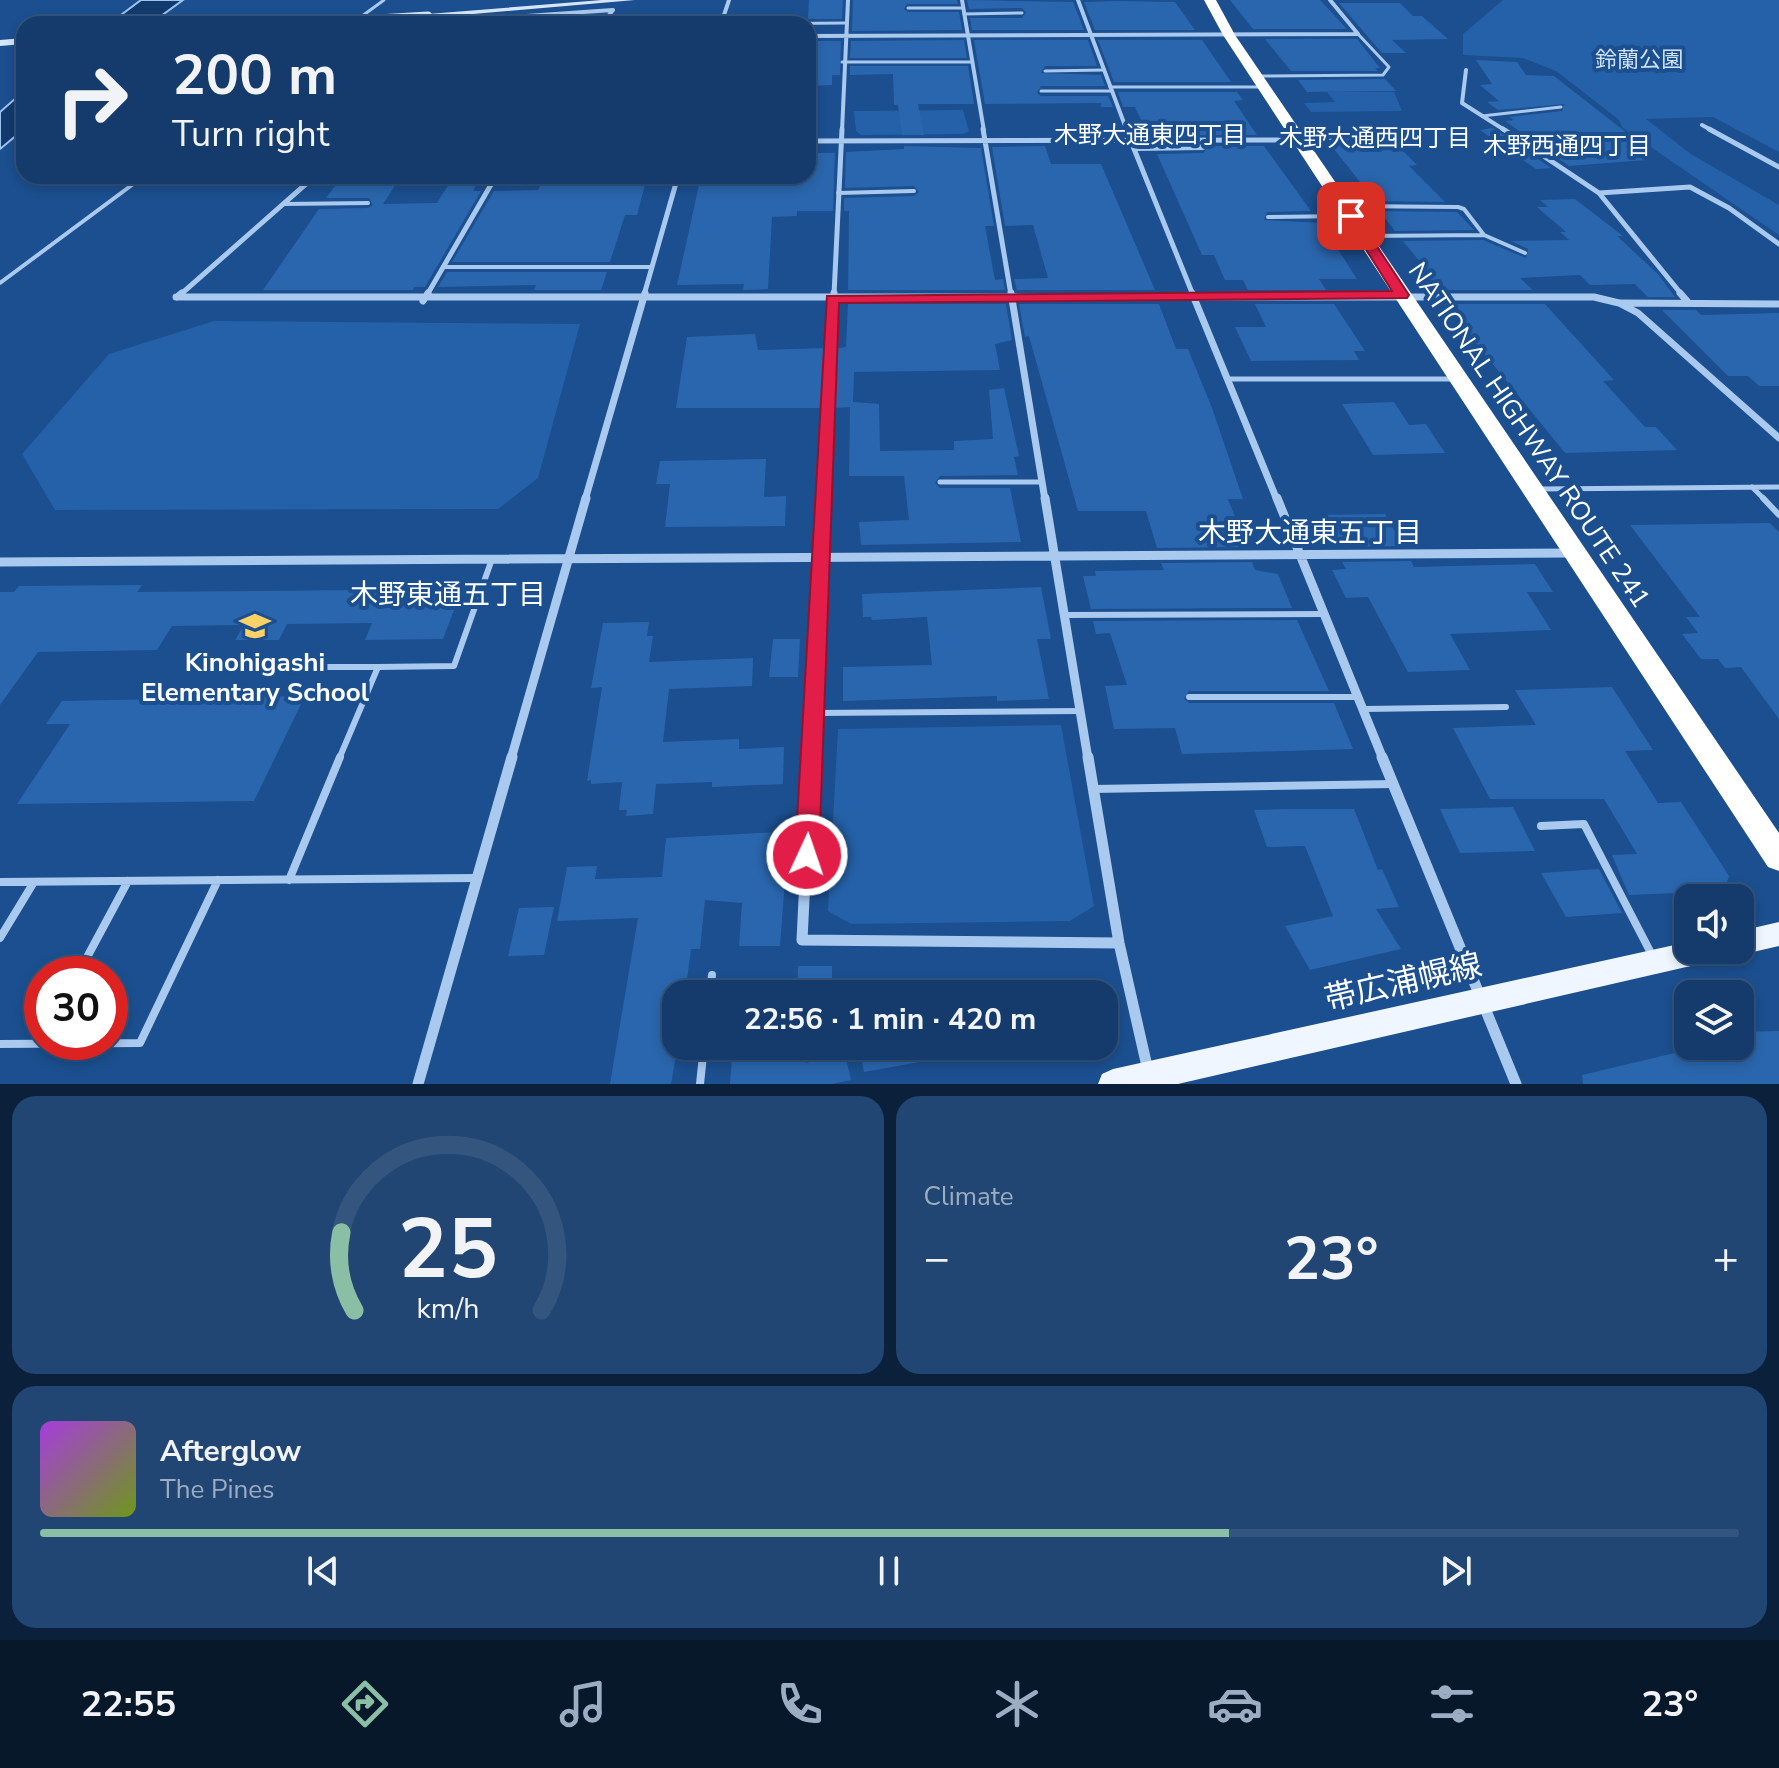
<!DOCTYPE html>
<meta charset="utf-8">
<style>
:root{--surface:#143b6b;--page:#214673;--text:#f1f3f6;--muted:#9dadc1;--line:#33557e;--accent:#8abfa5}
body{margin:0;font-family:"Nunito Sans","Noto Sans JP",sans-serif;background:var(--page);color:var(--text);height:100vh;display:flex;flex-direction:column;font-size:30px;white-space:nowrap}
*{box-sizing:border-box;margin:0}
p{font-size:26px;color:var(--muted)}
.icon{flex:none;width:44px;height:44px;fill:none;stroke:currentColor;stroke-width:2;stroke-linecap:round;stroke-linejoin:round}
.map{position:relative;height:1084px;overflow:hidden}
.panel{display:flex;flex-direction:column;gap:12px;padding:12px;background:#0b203b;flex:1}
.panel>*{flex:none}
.top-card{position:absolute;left:16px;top:16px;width:800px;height:168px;border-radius:24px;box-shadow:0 4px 12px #0003,0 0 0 2px var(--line);background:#143b6b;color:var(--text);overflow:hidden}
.tools{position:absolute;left:1674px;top:884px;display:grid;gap:16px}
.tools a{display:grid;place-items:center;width:80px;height:80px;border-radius:16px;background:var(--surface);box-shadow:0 4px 12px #0003,0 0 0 2px var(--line);font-size:40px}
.speed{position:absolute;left:24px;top:956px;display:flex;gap:16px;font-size:40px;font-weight:700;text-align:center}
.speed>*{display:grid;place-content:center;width:104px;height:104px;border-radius:50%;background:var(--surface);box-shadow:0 4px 12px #0003,0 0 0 2px var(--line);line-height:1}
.speed .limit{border:12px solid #d22;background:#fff;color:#111}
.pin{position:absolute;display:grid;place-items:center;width:68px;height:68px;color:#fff;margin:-34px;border-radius:16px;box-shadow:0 4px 12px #0006}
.me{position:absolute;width:88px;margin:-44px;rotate:3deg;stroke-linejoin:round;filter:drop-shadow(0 0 6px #0008)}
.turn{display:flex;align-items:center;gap:28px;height:168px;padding:0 24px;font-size:36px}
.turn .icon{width:104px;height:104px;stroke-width:2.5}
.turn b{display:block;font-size:56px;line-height:68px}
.big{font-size:60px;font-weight:700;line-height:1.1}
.panel .widget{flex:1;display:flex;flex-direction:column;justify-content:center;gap:12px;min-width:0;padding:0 28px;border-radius:24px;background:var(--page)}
.panel .dial{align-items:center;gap:0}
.dial svg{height:208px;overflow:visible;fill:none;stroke:var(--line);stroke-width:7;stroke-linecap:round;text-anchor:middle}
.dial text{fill:var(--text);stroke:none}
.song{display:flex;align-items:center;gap:24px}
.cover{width:96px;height:96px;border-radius:12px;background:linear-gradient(135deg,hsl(280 70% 55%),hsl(80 70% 35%))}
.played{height:8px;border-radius:4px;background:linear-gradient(90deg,var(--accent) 70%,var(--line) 70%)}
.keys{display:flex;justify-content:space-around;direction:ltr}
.heat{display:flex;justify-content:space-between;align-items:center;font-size:44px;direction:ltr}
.panel .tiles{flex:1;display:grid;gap:12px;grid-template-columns:1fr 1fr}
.widget:last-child{grid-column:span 2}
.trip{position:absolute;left:662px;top:980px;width:456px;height:80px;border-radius:24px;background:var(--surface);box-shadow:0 4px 12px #0003,0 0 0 2px var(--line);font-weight:700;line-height:80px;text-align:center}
.tab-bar{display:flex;height:128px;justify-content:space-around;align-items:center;background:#08182b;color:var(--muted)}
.tab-bar .icon{width:56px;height:56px}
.tab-bar .selected{color:var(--accent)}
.tab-bar b{font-size:36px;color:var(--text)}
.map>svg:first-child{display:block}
</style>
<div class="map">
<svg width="1779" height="1084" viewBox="0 0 1779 1084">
<rect width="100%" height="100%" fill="#1b4f8f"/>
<path fill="#2461a8" d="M1503 0H1779V152L1713 117 1646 119 1691 154 1779 205V235L1623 128 1618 119 1556 71 1523 58 1463 55V34Z
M1327 92H1394L1402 111 1311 112 1304 103 1335 102Z
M963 110 969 131 963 134 861 135 856 131 854 111Z
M214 321 580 324 538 478 498 509 55 510 22 454 109 354Z
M1061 725 1094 906 1070 921 851 924 828 911 838 729Z"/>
<path fill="#123a6d" stroke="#9cc4f0" stroke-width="2" d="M141 0H183L150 24H109Z
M24 91V129L0 149V112Z"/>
<path fill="#2a66ad" d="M809 0H843L842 19H808Z
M853 0H957L958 4H907L904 9 908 12H959L962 30 852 31Z
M967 0 1073 2 1084 30H972L970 18H1022L1026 12 1022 8 969 9Z
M1230 0H1320L1347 29H1253Z
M1118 1 1175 2 1195 30H1095L1084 2Z
M1339 3H1400L1413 16H1422L1448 39 1392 40 1406 53H1382Z
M1265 39H1357L1380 68H1375L1378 71H1291Z
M964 40 967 58H850L851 41Z
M974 40H1088L1097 66H1045L1041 73 1101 75 1105 86H1041L1037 93 1041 96H1108L1113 107H1101V103L985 104Z
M1098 40H1202L1231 82H1114Z
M808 41H841L840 75H832V85L808 86Z
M1476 60 1517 62 1526 75 1554 76 1632 137 1626 147 1646 160 1569 166 1505 121 1514 120 1509 117 1562 111 1564 104 1498 110 1487 102 1499 101 1480 85 1492 84Z
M850 66H968L974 104H918L924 135H902L898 105H894L893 74 850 75Z
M1385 79 1396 91 1307 92 1298 80Z
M1118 92H1237L1243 100 1234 101 1257 135H1148L1135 107H1123Z
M1492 128 1499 132 1551 168 1536 169 1480 130Z
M1394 142 1417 165 1409 166 1445 202 1375 201 1330 144Z
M904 146 981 148 994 226H985L995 280 1003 279 1005 290H848L849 211H844V198L914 196 919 192 914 186 845 188 846 152 904 149Z
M1045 146 1051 164H1101L1155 290H1017L1014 279 1048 278 1033 225 1005 226 992 147Z
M1207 146H1264L1311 211 1267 212 1264 220 1321 223 1357 279H1319L1326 290H1248L1243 280H1225L1214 255H1202L1157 154 1204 153Z
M808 153H835L833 211H797V216L772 217 768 289 743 290 744 284 677 285 701 176H808Z
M544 177H634L632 185H645L637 215H625L610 262H452L494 191 538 190Z
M480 178 473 191H481L425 287H414L413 290H263L319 209 368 208 373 205 369 198H326L335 186 398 181 383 204 437 203 452 179Z
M1575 199 1623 236H1617L1658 274 1675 297H1648L1635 284 1590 285 1580 275 1520 278 1533 290H1434L1421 273H1429L1403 241 1483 240 1526 258 1528 249 1511 241 1569 240 1560 232H1566L1537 207H1548L1540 200Z
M1379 211 1457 212 1474 230 1395 231Z
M447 272H607L601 290H534L536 285 438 287Z
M848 304H1006L1012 340 995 344 1000 370 854 372 853 402 879 404 880 451 954 450V441L993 439 989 390 1004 388 1019 456 1014 457 1018 475 940 476 935 483 940 488H1010L1021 542 861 545 859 522 909 520 904 476H849L850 407 835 408 838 348 846 347Z
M1019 304H1159L1176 349H1188L1212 408 1243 499H1228L1247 547 1157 548 1146 511H1078L1029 336 1025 337Z
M1255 304H1334L1365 351H1354L1359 360 1251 361 1235 327H1266Z
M1444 304H1545L1614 380 1603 381 1645 427H1656L1677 450 1565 453Z
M1662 310H1696L1701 315 1779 313V386H1759L1748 376H1728Z
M755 334 758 350 825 348 822 408H676L687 337Z
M1394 402 1409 425 1426 424 1445 453 1373 455 1342 404Z
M766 459 764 497 786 496 785 526 665 527 670 484H656L660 461Z
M1385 514 1403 546 1335 547 1320 515Z
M1770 523 1779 532V719L1741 667 1725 668 1718 659H1701L1682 634 1698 633 1686 617H1700L1630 525Z
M1411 561 1414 567 1535 564 1553 592H1527L1551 630 1450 634 1470 670 1408 672 1368 597 1346 598 1332 570 1346 569 1342 562Z
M1252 562 1255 570 1278 574 1292 608 1091 609 1083 576H1096L1095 571 1164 570 1161 563Z
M142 585 137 592 462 589 443 639 365 640 372 623 287 624 279 640H235L244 625 172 626 157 650 38 652 0 705V592H14L19 586Z
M1041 587 1051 639H1037L1049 699 997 701V696L843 701V667L932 665 927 617 872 620 871 617H863L862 594Z
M1297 620 1329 691H1189L1184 699 1189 703H1334L1353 749 1182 754 1175 728 1114 729 1105 686 1127 685 1110 633 1096 634 1093 621Z
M649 622 647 636H653L649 662 753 658 752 686 669 689 663 742 739 739V749L784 747 783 784 712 787V782L656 784 653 814 626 816 627 810H619L622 782 591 784V780L587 781 602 687 591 688 603 623Z
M773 639H800L798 677H769Z
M1612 687 1653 750 1625 751 1658 803 1681 802 1729 876 1724 891 1629 895 1612 855 1637 854 1604 799H1490L1453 728 1536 725 1515 690Z
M305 696 254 801 17 804 70 724H46L62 701Z
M1513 807 1535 851 1460 853 1440 809Z
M1290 809H1354L1378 870 1382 869 1399 907 1376 909 1401 949 1310 970 1285 926 1333 916 1305 846 1267 847 1254 810Z
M779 832 778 881 785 880 780 946H739L742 903 705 900 700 949H691L685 994H676V1056L671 1084H610L638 918 557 921 567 867 597 866 595 879 662 877 666 838Z
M1599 869 1622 913 1566 917 1541 873Z
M554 907 544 955 508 956 519 908Z
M798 966H832V994H797Z
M1779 1031V1084H1583L1582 1075 1704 1046H1740V1032Z
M733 1046H806V1063L845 1054 851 1080 832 1084H730Z
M859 1046H941L942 1058 864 1072Z"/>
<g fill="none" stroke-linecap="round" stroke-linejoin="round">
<path stroke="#a9c9ee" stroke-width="3" d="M908 8H963
M964 14 1022 13
M358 19 384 0
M721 24 845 23
M842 62H971
M1045 71 1104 70
M1257 76 1383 75 1389 67 1358 34
M1110 87H1265
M1041 91H1112
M1482 116 1561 107"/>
<path stroke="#a9c9ee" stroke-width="4" d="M1299 138 1399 137
M1134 149 1203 148 1199 140
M838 193 914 191
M284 204 368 203
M1346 206 1458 207 1464 209 1484 235 1525 253
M1268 217 1347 216
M1364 236 1484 235
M443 267H651
M0 283 144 176"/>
<path stroke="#a9c9ee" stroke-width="5" d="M1230 379H1454
M940 482H1041
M1752 487 1765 500
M1539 489 1779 487"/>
<path stroke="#a9c9ee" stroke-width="6" d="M1763 498 1779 515
M1064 615 1325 614
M291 667H378L339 759
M378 667 454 666 492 559
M1189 697H1359
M1364 709 1506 707
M814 713 1080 711"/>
<path stroke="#a9c9ee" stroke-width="8" d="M1093 789 1394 784
M1541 826 1584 824 1653 957
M289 880 340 757
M0 882 477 878
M0 938 34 882
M78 974 128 881
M710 994 712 975
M0 1044 140 1043 218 880
M700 1084 704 1046"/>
<path stroke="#a9c9ee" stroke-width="4" d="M962 0 984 131
M1078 0 1127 131
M479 24 484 19 613 10
M602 24 613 10
M721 24 729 0
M808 36 1358 34 1330 0
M1466 70 1462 103 1506 131
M1702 125 1713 131
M842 131 848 0"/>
<path stroke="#a9c9ee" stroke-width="5" d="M983 129 1011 295
M1126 129 1193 295
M1503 129 1599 193 1682 295
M1709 129 1779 167
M808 141 1299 140
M1599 193 1690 187 1729 208 1779 244
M180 295 315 176
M427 295 496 176
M644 295 678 176
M834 295 842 129"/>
<path stroke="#a9c9ee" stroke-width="7" d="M1011 293 1045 500
M1192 293 1277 500
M1680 293 1687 301
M176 297H1594L1619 303 1638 313 1779 438
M177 297 182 293
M423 301 428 293
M1620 303 1779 304
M585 500 645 293
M824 500 834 293"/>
<path stroke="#a9c9ee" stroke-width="9" d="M1045 498 1088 759
M1277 498 1383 759
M0 562 1573 553
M511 759 586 498
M811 759 824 498"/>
<path stroke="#a9c9ee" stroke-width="11" d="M811 757 802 940 1119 943
M1088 757 1119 943 1151 1084
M1382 757 1516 1084
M418 1084 512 757"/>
<path fill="#d6e6fa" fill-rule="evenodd" d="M602 0H635L428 18 424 16 428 14Z
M24 38V44L0 46V40Z"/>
<path fill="#f0f6ff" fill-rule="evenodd" d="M1779 922V946L1740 955 1730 952 1740 950V931Z
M1688 942V950H1722L1718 959 1708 962 1178 1084H1098L1102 1074 1113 1069Z"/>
<path fill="#fff" fill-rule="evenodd" d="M1204 0H1216L1235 35 1779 833V871L1768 867 1223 35Z"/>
<path stroke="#d6e6fa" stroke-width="9" d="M295 24 428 16"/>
</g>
<path fill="#e11d48" stroke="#92132f" stroke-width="2" d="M1346 213H1355L1409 295 1407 298 839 303 819 855 815 862 807 864 798 862 795 855 827 296 1392 291 1345 216Z"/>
<defs>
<symbol id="school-bare" viewBox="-9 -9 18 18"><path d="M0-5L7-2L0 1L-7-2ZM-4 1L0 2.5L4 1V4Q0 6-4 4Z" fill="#ffd166" stroke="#1b4f8f" stroke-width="2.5" paint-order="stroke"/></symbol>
</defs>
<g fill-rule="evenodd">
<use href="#school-bare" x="233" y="604" width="44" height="44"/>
</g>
<g text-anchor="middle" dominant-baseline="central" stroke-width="8" stroke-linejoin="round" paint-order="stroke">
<g font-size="22" fill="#cfe3fa" stroke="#1b4f8f">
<text x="1639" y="60">鈴蘭公園</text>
</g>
<g font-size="24" fill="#fff" stroke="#1b4f8f">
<text x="1150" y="135">木野大通東四丁目</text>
<text x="1375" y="138">木野大通西四丁目</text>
<text x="1567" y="146">木野西通四丁目</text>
</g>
<g font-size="26" fill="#fff" stroke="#1b4f8f">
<text transform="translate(1529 435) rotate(56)">NATIONAL HIGHWAY ROUTE 241</text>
</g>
<g font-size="26" font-weight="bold" fill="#fff" stroke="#1b4f8f">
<text x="255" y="662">Kinohigashi<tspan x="255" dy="30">Elementary School</tspan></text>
</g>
<g font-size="28" fill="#fff" stroke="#1b4f8f">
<text x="1310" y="533">木野大通東五丁目</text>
<text x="448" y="595">木野東通五丁目</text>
</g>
<g font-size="32" fill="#fff" stroke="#1b4f8f">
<text transform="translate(1403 982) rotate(-13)">帯広浦幌線</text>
</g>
</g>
</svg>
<div class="tools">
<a><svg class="icon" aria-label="sound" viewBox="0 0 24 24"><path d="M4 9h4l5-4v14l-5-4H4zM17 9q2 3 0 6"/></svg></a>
<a><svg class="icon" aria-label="layers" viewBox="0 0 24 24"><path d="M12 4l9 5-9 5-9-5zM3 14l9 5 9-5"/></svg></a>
</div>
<div class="speed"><div class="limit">30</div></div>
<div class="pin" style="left:1351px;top:216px;background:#d93025"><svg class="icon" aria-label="arrive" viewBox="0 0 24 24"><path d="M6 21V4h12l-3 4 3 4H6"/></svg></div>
<svg class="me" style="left:807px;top:855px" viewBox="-20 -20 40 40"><circle r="17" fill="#e11d48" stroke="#fff" stroke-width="3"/><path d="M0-11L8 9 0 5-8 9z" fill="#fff"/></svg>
<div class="trip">22:56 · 1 min · 420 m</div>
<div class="top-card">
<div class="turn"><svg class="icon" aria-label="right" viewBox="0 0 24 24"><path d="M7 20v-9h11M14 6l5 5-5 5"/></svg><div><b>200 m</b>Turn right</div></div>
</div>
</div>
<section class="panel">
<div class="tiles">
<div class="widget dial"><svg viewBox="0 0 100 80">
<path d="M14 69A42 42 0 1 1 86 69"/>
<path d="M14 69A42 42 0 0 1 9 39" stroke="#8abfa5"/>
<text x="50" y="56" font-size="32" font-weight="700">25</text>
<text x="50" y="72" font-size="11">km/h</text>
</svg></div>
<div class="widget"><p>Climate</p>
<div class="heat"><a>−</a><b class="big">23°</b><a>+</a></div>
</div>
<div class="widget">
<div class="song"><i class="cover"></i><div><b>Afterglow</b><p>The Pines</p></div></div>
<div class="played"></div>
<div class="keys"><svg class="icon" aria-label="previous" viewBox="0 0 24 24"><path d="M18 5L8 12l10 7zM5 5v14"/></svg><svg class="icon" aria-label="pause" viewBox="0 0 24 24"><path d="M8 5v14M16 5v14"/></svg><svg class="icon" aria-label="next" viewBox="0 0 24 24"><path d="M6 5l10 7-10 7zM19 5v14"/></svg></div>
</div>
</div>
</section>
<nav class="tab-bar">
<b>22:55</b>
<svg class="icon selected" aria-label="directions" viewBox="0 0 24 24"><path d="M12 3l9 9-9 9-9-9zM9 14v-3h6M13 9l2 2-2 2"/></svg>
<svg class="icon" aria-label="music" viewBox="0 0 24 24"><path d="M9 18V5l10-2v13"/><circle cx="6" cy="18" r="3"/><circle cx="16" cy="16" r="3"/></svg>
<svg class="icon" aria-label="phone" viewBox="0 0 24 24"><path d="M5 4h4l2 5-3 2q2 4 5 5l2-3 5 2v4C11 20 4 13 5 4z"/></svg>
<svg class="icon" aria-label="climate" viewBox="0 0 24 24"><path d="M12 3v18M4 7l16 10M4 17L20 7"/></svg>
<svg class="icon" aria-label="car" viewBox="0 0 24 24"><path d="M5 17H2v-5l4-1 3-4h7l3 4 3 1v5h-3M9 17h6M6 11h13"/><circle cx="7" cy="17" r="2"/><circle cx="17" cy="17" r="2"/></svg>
<svg class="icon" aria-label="filters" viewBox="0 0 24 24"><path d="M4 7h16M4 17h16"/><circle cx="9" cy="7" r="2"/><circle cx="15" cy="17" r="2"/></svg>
<b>23°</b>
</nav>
